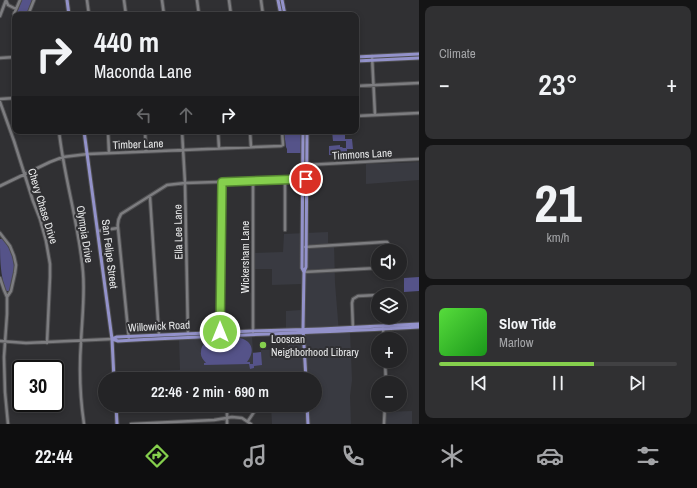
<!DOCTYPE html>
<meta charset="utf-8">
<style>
:root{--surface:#242426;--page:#303032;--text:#f1f3f6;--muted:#a3a4a7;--line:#414143;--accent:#85cf4d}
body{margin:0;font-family:"Archivo Narrow",sans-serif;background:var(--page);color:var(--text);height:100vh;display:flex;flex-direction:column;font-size:15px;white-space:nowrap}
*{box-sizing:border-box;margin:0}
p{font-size:13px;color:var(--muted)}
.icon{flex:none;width:22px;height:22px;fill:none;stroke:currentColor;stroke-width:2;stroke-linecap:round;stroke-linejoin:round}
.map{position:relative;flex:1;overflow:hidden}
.side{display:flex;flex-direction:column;gap:6px;padding:6px;background:#141415;width:278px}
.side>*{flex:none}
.top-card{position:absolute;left:12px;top:12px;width:347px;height:122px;border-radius:8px;box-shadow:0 2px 6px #0003,0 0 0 1px var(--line);background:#242426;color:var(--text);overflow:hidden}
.tools{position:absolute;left:371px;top:244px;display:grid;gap:8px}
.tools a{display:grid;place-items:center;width:36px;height:36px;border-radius:50%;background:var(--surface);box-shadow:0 2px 6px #0003,0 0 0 1px var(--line);font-size:20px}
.speed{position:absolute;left:12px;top:360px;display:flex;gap:8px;font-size:20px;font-weight:700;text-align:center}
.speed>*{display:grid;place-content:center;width:52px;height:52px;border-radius:50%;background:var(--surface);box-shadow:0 2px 6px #0003,0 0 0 1px var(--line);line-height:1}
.speed .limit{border:2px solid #111;border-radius:6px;background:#fff;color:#111}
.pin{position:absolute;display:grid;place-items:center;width:34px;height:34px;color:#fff;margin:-17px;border:2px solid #fff;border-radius:50%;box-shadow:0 1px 4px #0007}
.me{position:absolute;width:44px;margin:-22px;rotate:0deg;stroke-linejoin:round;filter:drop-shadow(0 0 3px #0008)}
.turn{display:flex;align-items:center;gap:14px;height:84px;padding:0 16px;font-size:18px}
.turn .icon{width:52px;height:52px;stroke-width:2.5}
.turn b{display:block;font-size:28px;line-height:34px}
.lanes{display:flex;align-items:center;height:38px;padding:0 16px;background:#0003;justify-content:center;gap:20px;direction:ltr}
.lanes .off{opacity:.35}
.big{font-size:30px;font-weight:600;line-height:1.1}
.side .widget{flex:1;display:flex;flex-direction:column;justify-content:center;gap:6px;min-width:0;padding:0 14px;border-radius:8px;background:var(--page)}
.side .dial{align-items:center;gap:0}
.dial b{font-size:52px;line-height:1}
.song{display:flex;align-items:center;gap:12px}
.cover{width:48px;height:48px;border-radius:6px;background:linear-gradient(135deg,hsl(110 70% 55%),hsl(120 70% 35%))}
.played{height:4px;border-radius:2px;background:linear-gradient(90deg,var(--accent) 65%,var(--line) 65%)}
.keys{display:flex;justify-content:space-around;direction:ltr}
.heat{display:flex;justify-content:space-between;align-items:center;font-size:22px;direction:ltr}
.trip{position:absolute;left:98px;top:372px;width:224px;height:40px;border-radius:20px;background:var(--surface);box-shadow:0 2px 6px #0003,0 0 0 1px var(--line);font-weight:600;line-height:40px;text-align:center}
.menu{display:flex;height:64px;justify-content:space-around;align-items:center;background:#0e0e0f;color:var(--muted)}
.menu .icon{width:28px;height:28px}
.menu .on{color:var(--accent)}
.menu b{font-size:18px;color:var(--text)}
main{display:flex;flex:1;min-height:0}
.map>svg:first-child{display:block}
</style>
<main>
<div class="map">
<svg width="419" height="424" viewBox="0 0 419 424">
<rect width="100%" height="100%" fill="#303033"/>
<path fill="#393a41" d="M419 162V180L366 184V164Z
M328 232V243H334L335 283 339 333 350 332 352 380 350 396 351 424H272L271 405H315V379H147V371L180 370 179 339 252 336 253 352H261V350L288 349V335L286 334V311L301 310V284L272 285V269H254V253L283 252 284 234Z
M412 411V424H386L385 412Z"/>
<path fill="#555389" d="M22 0H32L26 15H16Z
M284 131H301V153H287V149L286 147Z
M332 131H345V139H352L353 149H347V155L343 156V157H339L338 155H329V146L340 145V147H342L343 148H346V141H333Z
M0 239H3C16 256 17 272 9 291H6C0 275 0 257 0 239Z
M419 277V291L404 292V278Z
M240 338C253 341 255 352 247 362H250V364H253V353L261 352 262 365 254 366V368L250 369 249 364 204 365V363H206C203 360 200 356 201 352 201 335 228 339 240 338Z"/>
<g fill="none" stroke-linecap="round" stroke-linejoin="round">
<defs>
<path id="minor" d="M6 0 8 5 16 9
M87 0 89 15
M124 0 126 15
M162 0 164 15
M197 0 199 15
M229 0 231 15
M261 0 263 15
M28 15 34 0
M0 16 6 0
M15 19 14 14 20 0
M372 56 375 115
M0 58 15 57
M356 86 419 83
M0 99 15 98
M0 102 14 141 33 201 40 219 46 241 50 264V277L47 343
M356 116 419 113
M59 131C64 178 79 224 83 272 85 295 82 319 81 342 79 370 80 397 84 424
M108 131 109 153
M145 131 146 151
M182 131 185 183 188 334
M218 131 219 148
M250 131 251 147
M306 165 397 160 419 159
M285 179V230
M0 186 50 162 63 157 88 154 281 146 283 145 282 131
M150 197 159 335
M98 231 118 228
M0 233 10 246 14 256 16 265 15 273 11 291 7 297V314L4 357 5 392 8 424
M305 247 384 242H387L389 245V251
M304 272 378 268
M0 278 4 290 7 297
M390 317V325
M383 328 384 339
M353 329 352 303 353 299 358 296 378 295
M253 332V180
M220 333 222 182
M129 340 118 228C117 222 118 219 121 214L167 185 185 183 306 179
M0 341 26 343 112 339
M385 361 386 383
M227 408V424
M248 421 256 409
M131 424 214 420 232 417 242 418 251 424
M384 424 385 405"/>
<path id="major" d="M67 0 69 15
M278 0 281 15
M282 0 285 15
M356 57 419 54
M356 61 419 58
M84 131 112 339 114 379
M303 131 302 268 304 272 303 329 306 379
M304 272 306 267 307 131
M112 339 117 337 253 331 321 329 419 324
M112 339 118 341C218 335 319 333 419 327
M116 405 117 424
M307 405 308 424"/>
</defs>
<use href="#minor" stroke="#4e4e50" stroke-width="4.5"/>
<use href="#major" stroke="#4e4e50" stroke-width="5"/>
<use href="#minor" stroke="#7d7d80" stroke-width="2.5"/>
<use href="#major" stroke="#9392ca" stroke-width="3"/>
</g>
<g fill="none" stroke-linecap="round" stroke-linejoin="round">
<defs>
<path id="route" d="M220 332 222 182 306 179"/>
</defs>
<use href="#route" stroke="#568732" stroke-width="10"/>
<use href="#route" stroke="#85cf4d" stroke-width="7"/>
</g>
<circle fill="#85cf4d" stroke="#303033" stroke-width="1.5" cx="263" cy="345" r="4"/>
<g text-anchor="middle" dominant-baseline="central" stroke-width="4" stroke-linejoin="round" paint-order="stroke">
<g font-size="11" fill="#e8e9ea" stroke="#303033">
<text transform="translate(138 144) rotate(-2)">Timber Lane</text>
<text transform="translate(362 154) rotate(-3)">Timmons Lane</text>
<text transform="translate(43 206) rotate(73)">Chevy Chase Drive</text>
<text transform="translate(178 232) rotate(-91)">Ella Lee Lane</text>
<text transform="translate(85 234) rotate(81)">Olympia Drive</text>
<text transform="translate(110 254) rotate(83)">San Felipe Street</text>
<text transform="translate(245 257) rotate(-90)">Wickersham Lane</text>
<text transform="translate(159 326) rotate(-3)">Willowick Road</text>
</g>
<g font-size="11" fill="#e8e9ea" stroke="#303033" text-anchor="start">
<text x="271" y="339">Looscan<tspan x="271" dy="13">Neighborhood Library</tspan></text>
</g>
</g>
</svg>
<div class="tools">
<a><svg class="icon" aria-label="sound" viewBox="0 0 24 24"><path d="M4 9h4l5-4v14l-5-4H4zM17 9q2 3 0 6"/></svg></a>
<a><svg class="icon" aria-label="layers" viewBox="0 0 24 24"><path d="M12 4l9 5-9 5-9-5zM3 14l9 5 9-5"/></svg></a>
<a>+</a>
<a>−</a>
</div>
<div class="speed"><div class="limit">30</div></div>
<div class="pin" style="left:306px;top:179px;background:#d93025"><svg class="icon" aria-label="arrive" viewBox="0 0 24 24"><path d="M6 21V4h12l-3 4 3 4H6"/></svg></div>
<svg class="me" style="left:220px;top:332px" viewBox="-20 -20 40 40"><circle r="17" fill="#85cf4d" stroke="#fff" stroke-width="3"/><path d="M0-11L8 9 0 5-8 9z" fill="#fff"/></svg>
<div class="trip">22:46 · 2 min · 690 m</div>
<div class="top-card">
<div class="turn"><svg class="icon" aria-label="right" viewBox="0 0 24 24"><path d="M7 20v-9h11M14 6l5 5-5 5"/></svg><div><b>440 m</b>Maconda Lane</div></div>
<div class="lanes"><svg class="icon off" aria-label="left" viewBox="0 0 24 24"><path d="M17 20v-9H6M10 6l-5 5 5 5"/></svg><svg class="icon off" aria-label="ahead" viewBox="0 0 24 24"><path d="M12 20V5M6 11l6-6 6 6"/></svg><svg class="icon" aria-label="right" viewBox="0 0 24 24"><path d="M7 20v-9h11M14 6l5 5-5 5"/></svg></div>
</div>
</div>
<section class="side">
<div class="widget"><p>Climate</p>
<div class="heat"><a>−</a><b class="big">23°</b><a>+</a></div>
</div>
<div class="widget dial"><b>21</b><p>km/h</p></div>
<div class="widget">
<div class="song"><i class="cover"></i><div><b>Slow Tide</b><p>Marlow</p></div></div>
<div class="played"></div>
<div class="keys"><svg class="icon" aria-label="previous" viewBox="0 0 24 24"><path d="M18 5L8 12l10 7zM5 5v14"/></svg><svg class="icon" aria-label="pause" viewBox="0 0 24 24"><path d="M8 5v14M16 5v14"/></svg><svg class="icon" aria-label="next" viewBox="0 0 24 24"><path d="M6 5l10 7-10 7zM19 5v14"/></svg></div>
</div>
</section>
</main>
<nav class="menu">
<b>22:44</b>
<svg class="icon on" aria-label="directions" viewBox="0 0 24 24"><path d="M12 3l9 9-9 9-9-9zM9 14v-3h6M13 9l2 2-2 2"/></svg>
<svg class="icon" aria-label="music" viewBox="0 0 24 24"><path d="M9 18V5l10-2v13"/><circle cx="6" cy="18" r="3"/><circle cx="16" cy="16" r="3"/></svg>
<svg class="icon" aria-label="phone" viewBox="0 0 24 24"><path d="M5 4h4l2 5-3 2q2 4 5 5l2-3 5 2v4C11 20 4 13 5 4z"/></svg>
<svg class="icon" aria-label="climate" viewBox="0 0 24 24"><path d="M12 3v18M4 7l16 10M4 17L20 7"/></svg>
<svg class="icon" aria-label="car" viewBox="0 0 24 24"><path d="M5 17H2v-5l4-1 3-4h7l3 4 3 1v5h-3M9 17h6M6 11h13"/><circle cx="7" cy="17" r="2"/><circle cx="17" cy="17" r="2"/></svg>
<svg class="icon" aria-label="filters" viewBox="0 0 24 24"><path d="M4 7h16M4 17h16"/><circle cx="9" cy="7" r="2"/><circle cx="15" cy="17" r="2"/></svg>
</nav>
